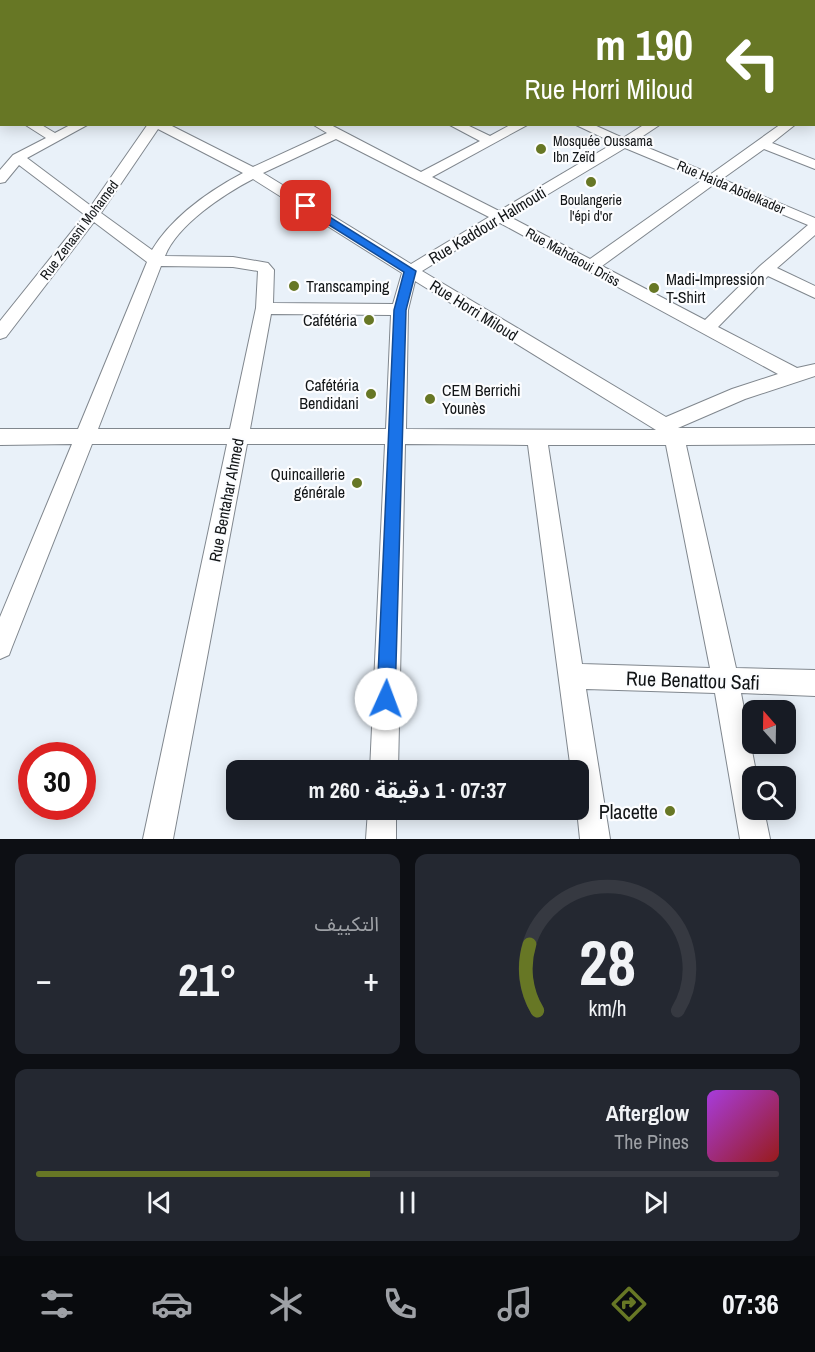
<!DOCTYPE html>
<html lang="ar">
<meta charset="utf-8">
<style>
:root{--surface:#171b24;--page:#242831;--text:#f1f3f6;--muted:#9ea1a6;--line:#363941;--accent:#677725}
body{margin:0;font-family:"Archivo Narrow","Noto Sans Arabic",sans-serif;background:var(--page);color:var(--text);direction:rtl;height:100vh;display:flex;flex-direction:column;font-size:22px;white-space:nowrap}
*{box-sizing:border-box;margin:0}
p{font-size:20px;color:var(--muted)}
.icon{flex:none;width:33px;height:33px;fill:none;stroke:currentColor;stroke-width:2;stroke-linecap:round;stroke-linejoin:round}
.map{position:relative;height:839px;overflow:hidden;direction:ltr}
.side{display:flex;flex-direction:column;gap:15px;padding:15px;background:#0d0f14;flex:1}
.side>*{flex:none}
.top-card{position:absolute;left:0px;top:0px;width:816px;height:126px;box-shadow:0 3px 15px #0003;direction:rtl;background:#677725;color:#fff;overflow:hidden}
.needle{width:39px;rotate:340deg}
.buttons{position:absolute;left:742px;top:700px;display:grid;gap:12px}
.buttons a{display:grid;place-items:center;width:54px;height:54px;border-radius:12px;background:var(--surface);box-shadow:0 3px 15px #0003;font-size:30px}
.speed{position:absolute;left:18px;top:742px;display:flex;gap:12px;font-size:30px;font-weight:700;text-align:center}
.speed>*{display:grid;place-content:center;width:78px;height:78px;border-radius:50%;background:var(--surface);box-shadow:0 3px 15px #0003;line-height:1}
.speed .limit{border:9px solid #d22;background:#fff;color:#111}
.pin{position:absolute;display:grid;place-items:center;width:51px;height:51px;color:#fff;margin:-26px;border-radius:12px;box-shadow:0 3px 9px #0006}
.me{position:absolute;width:66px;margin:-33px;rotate:2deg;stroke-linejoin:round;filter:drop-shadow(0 0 4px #0008)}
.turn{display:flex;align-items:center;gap:21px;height:126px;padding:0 24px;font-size:27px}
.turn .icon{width:78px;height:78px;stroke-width:2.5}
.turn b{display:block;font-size:42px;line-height:51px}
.big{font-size:45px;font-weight:700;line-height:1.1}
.side .tile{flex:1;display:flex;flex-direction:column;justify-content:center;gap:9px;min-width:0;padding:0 21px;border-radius:12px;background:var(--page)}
.side .dial{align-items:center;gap:0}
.dial svg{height:156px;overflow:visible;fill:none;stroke:var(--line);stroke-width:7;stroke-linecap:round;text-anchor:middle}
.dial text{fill:var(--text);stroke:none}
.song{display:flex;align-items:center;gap:18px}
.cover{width:72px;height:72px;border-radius:9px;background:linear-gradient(135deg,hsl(280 70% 55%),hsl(0 70% 35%))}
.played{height:6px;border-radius:3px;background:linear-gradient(90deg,var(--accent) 45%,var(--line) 45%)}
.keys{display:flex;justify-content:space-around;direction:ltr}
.heat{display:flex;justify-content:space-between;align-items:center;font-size:33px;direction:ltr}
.side .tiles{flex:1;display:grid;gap:15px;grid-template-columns:1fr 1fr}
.tile:last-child{grid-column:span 2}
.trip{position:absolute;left:226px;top:760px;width:363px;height:60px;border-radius:12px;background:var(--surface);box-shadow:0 3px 15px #0003;font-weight:700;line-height:60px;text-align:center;direction:rtl}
.tabs{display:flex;height:96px;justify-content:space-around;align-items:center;background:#090b0e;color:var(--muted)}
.tabs .icon{width:42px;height:42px}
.tabs .on{color:var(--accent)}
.tabs b{font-size:27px;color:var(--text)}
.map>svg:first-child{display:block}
</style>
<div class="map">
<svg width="815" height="839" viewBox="0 0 815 839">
<rect width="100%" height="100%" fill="#e9f1f9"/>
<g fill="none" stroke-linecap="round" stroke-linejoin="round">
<defs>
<path id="street" d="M54 0H64L53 2Z
M116 0H126L115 2Z
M205 0H217L203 2Z
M286 0H298L284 2Z
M381 0H393L379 2Z
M491 0H503L489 2Z
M581 0H593L595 2H582Z
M0 68H2L0 76Z
M814 74H815V80H814Z
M0 103 2 104V112L0 111Z
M815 103V111L814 112V103Z
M24 124H40L55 133 72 124H89L27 158 91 206 148 124H168L253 167 327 133 312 124H329L421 172 480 141 448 124H465L490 136 512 124H529L432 177 499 211 614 143 574 124H592L623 138 645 124H661L634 142 711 174 781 124H796L772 143 815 160V169L764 149 722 179 815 218V235L777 268 815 286V298L768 276 718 327 797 368 815 364V376L745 399 678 428H815V444L686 445 736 668 815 670V696L741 693 757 777H753V810H764L770 839H740L715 693 586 689 610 839H580L577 810H579V771H571L528 445 405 444 398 771H370L385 444H247L173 839H143L227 444H92L12 647 9 655 0 659V617L72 444 0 445V429H78L147 262 94 222 6 337 0 339V321L85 215 19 165 5 182 0 183V170L13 155 46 138ZM158 129 243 173C209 191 172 217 152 250L101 213ZM336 139 489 217 411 264 263 173ZM625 148 702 180 590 259 510 217ZM253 179 402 273 393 304 273 303 274 270 268 263 233 257 165 256C177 225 224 194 253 179ZM713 185 808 225 760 266 705 320 602 266ZM500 223 778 374 732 389 666 417 422 271ZM161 266 233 267 258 271 256 308 230 429H98ZM415 281 656 430 406 429 408 310ZM271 314 391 315 386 429H250ZM548 445H666L710 668 582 664Z
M368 810H396V839H366Z"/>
<path id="secondary" d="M720 0H738L739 2H721Z
M814 20H815V30H814Z"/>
<path id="highway" d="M24 0H41L23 2Z
M0 50H2L0 63Z"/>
</defs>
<use href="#street" stroke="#80878e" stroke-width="2"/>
<use href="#secondary" stroke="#80878e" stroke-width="4"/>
<use href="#highway" stroke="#d0d0d1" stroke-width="3"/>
<use href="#street" fill="#fff" fill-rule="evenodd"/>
<use href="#secondary" fill="#e8f0ce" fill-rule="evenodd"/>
<use href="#highway" fill="#b4cc5c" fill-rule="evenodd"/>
</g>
<path fill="#1a73e8" stroke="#114b97" stroke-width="1.5" d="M302 204H309L416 271 406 310 395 699 392 706 386 708 379 706 377 699 394 310 404 272 302 208Z"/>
<g fill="#677725" stroke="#fcfdff" stroke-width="2">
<circle cx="541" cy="149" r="6"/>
<circle cx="591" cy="182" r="6"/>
<circle cx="294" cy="286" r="6"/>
<circle cx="654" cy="288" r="6"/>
<circle cx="369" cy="320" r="6"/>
<circle cx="371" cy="394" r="6"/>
<circle cx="430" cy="399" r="6"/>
<circle cx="357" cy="483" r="6"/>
<circle cx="670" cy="811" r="6"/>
</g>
<g text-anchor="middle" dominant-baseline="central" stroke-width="4.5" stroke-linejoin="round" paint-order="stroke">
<g font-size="14" fill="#121517" stroke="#fcfdff" text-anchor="start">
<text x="553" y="141">Mosquée Oussama<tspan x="553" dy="16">Ibn Zeïd</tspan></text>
<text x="591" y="200" text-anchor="middle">Boulangerie<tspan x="591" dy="16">l'épi d'or</tspan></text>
</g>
<g font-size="14" fill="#121517" stroke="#fcfdff">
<text transform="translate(731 187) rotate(23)">Rue Haida Abdelkader</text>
<text transform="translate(79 230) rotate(-53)">Rue Zenasni Mohamed</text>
<text transform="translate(573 257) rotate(29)">Rue Mahdaoui Driss</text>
</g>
<g font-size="16" fill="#121517" stroke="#fcfdff">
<text transform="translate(487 225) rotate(-31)">Rue Kaddour Halmouti</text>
<text transform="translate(474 310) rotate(32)">Rue Horri Miloud</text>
<text transform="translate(226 500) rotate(-79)">Rue Bentahar Ahmed</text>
</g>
<g font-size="16" fill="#121517" stroke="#fcfdff" text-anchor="start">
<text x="666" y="279">Madi-Impression<tspan x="666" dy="18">T-Shirt</tspan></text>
<text x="306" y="286">Transcamping</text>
<text x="357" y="320" text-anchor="end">Cafétéria</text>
<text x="359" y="385" text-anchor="end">Cafétéria<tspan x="359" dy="18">Bendidani</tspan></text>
<text x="442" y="390">CEM Berrichi<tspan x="442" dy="18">Younès</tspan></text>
<text x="345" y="474" text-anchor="end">Quincaillerie<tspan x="345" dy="18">générale</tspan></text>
</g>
<g font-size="20" fill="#121517" stroke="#fcfdff">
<text transform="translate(693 680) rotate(2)">Rue Benattou Safi</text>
</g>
<g font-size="20" fill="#121517" stroke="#fcfdff" text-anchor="end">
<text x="658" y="811">Placette</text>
</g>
</g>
</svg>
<div class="buttons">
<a><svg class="needle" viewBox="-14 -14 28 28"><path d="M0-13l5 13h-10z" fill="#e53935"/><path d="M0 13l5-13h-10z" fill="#9ea1a6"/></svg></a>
<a><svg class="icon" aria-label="search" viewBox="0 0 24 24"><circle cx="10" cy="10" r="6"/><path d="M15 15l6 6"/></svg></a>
</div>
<div class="speed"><div class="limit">30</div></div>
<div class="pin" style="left:306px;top:206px;background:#d93025"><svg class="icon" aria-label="arrive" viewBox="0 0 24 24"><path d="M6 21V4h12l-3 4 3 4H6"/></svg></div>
<svg class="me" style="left:386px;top:699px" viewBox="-20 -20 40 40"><circle r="19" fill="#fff"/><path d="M0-13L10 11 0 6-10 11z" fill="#1a73e8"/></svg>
<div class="trip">07:37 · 1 دقيقة · 260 m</div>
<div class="top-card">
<div class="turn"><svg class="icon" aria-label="left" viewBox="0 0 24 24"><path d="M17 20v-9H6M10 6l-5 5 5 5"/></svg><div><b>190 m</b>Rue Horri Miloud</div></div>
</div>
</div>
<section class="side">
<div class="tiles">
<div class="tile dial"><svg viewBox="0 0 100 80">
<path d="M14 69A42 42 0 1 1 86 69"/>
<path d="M14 69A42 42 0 0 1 10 35" stroke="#677725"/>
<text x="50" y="56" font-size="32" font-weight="700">28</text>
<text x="50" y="72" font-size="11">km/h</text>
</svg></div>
<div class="tile"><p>التكييف</p>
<div class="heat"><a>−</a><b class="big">21°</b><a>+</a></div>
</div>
<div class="tile">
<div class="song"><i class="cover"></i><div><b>Afterglow</b><p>The Pines</p></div></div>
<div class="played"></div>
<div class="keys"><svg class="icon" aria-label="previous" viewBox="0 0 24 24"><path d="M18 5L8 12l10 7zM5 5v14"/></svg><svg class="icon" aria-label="pause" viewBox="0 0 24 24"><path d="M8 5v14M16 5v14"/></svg><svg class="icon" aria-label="next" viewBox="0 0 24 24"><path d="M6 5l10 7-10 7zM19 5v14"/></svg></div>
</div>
</div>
</section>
<nav class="tabs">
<b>07:36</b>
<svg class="icon on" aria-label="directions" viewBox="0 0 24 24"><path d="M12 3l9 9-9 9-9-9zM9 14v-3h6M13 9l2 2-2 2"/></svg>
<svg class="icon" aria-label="music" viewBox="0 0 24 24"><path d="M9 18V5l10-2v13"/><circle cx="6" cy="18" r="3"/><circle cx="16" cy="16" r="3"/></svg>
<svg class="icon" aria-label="phone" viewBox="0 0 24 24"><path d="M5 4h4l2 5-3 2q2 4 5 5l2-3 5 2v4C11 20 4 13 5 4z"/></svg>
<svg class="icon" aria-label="climate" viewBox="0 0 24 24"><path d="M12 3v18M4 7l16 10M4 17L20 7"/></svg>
<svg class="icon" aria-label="car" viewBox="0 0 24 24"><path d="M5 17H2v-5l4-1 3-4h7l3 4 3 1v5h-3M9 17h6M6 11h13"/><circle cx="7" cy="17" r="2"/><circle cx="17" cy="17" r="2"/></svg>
<svg class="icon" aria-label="filters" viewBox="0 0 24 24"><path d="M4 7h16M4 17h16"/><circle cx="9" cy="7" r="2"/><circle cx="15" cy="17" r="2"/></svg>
</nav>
